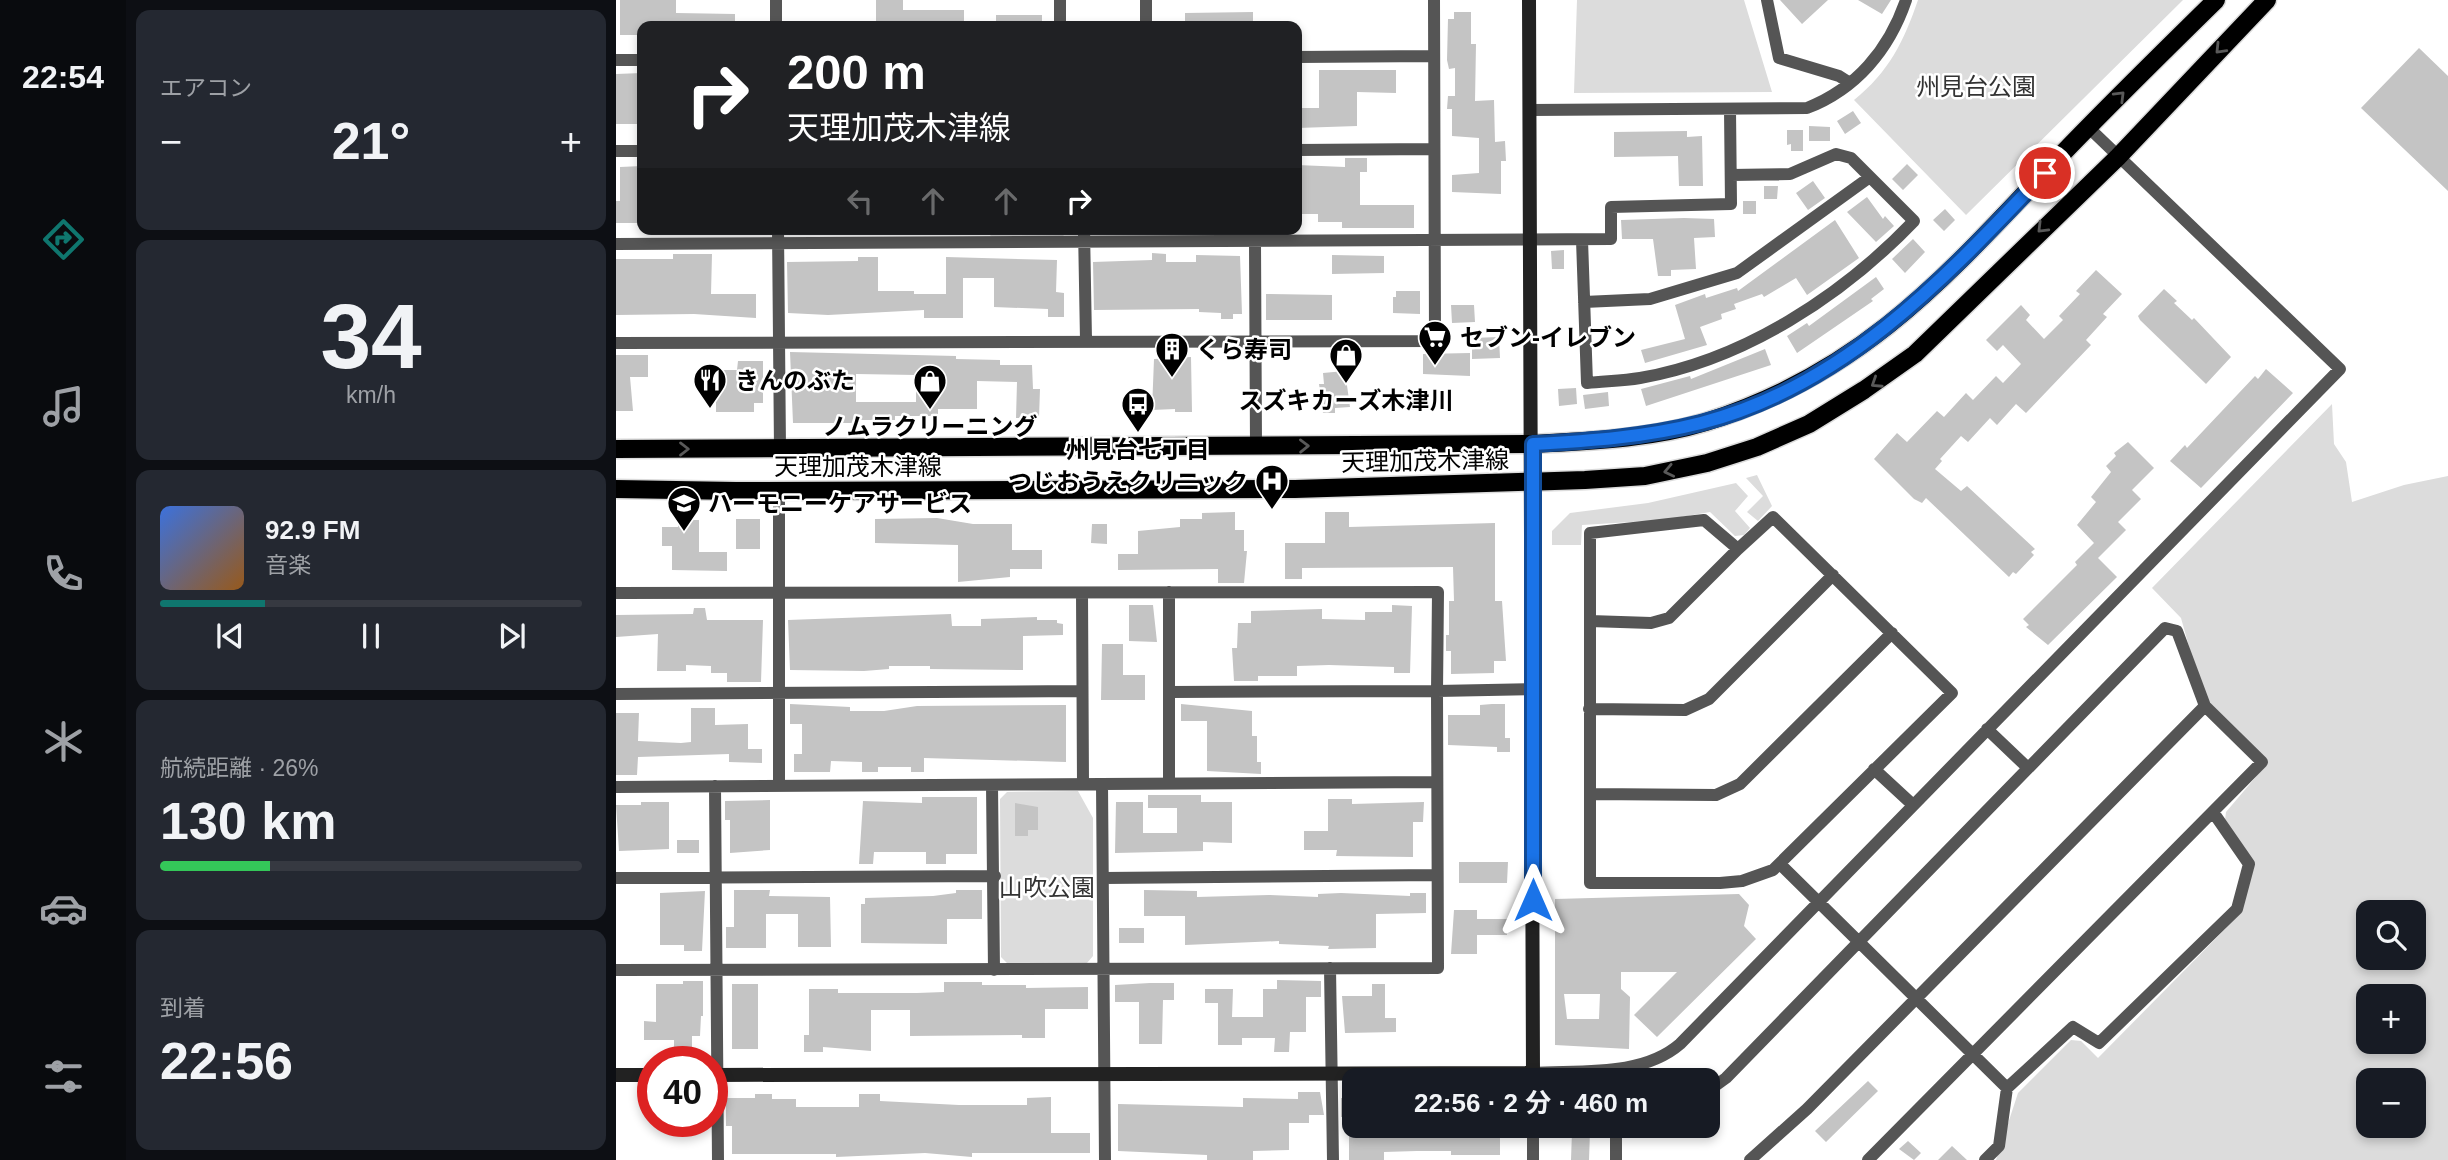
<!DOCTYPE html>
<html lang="ja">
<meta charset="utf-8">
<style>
:root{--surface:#171b24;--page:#242831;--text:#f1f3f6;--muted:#9ea1a6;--line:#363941;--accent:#0f766e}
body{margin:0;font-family:Arial,"Noto Sans JP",sans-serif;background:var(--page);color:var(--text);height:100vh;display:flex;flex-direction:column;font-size:26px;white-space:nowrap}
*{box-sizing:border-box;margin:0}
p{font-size:23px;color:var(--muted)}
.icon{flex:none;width:38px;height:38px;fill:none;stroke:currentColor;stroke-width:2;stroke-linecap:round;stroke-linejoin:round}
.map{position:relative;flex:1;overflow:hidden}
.panel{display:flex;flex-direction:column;gap:10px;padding:10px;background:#0d0f14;width:490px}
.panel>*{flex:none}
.top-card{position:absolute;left:21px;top:21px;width:665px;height:214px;border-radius:14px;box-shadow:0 4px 10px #0003;background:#202124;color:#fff;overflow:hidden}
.tools{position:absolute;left:1740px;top:900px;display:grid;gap:14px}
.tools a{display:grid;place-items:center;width:70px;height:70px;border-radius:14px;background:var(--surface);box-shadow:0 4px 10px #0003;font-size:35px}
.speed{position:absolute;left:21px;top:1046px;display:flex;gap:14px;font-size:35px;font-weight:700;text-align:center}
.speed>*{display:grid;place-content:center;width:91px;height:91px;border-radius:50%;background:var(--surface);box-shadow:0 4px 10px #0003;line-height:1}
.speed .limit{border:10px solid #d22;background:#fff;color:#111}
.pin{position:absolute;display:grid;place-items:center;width:60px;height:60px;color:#fff;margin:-30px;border:4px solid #fff;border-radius:50%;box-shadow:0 2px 7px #0007}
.me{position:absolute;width:77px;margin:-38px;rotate:0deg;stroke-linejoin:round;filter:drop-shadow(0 0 5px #0008)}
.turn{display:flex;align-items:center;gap:24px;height:147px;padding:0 35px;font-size:32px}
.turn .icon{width:91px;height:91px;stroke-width:2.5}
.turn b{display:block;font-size:49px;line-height:60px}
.lanes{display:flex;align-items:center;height:66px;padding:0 35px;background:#0003;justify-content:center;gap:35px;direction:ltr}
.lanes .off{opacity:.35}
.big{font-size:52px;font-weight:700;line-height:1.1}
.panel .card{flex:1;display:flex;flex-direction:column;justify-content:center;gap:10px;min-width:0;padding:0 24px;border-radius:14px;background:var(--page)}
.panel .dial{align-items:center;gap:0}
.dial b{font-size:91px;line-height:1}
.song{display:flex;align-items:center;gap:21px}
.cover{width:84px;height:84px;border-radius:10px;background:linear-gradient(135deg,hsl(220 70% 55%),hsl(30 70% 35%))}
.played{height:7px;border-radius:4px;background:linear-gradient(90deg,var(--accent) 25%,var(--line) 25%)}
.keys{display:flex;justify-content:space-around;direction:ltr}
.heat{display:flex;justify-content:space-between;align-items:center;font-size:38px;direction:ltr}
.charge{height:10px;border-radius:5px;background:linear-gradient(90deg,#34c759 26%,var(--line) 0)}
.trip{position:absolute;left:726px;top:1068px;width:378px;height:70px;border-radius:14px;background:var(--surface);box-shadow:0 4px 10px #0003;font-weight:700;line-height:70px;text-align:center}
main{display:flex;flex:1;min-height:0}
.tab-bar{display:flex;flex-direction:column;width:126px;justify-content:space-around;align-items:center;background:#090b0e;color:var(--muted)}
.tab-bar .icon{width:49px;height:49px}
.tab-bar .selected{color:var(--accent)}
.tab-bar b{font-size:32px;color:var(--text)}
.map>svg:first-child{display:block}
</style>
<main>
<nav class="tab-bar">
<b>22:54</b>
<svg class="icon selected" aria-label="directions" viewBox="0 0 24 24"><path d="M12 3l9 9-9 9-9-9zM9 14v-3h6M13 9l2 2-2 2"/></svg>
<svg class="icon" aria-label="music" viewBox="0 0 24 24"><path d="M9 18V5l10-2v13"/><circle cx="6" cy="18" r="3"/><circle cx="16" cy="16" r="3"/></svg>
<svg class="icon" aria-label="phone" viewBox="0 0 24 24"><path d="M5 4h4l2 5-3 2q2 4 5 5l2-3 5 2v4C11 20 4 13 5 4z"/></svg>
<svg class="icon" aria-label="climate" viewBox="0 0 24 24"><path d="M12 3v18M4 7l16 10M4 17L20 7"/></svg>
<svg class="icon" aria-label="car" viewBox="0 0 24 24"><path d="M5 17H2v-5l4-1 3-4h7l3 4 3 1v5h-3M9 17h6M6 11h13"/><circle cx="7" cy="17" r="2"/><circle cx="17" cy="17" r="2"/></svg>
<svg class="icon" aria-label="filters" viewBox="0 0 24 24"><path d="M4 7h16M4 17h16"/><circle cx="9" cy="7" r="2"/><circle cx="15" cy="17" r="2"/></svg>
</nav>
<section class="panel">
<div class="card"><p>エアコン</p>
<div class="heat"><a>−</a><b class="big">21°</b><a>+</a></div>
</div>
<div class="card dial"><b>34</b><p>km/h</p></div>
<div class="card">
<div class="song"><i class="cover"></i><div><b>92.9 FM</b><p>音楽</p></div></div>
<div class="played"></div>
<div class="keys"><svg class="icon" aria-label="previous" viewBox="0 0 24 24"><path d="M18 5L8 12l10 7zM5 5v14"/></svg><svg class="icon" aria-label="pause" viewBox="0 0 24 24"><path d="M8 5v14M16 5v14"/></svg><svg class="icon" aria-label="next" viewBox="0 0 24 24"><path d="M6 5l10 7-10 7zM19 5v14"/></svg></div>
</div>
<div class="card"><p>航続距離 · 26%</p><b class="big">130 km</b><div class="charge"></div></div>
<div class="card"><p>到着</p><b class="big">22:56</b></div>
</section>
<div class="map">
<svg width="1832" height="1160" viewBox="0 0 1832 1160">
<rect width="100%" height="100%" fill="#fff"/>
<path fill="#dcdcdc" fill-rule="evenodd" d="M961 0H1128L1156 92 958 93Z
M1302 0H1567L1350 215 1238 100C1273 72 1288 41 1302 0Z
M367 229H454L447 236H375Z
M1716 404 1718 444 1730 462 1736 502 1788 485 1832 476V1160H1380L1402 1093 1455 1040 1465 1041 1482 1058 1624 914 1638 867 1609 820 1610 812 1650 765 1587 696 1565 618 1536 588ZM1752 912H1797V957H1752ZM1752 996H1797V1041H1752ZM1752 1080H1797V1125H1752Z
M1141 475 1156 506 1142 521 1131 512 1147 496 1130 478Z
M1120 483 1132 496 1119 511 1134 528 1128 535 1119 536 1094 512 1048 520 966 525 965 545H936V531L954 513 1032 503Z
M462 791 477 818V956L471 963H391L385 957 384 799 391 792Z"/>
<path fill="#c4c4c4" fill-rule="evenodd" d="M4 0H60V13L119 14V26H26V35H4Z
M260 0H287V10H348V26H260Z
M1164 0H1212L1186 24Z
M1242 0H1275L1266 14Z
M637 12V26H569V13Z
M838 12H855V44H860L859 101 878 100 879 142 889 141 890 161H885V194L836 192V175L863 173V138L836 136V109H831L832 96H839V68L833 69 831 60 832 19H838Z
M380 15H426V26H380Z
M1803 48 1832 76V191L1745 108Z
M703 70H780V93L741 92V126L681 128V108H703Z
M26 73V93H22L21 124H0V74Z
M1237 111 1245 123 1229 134 1221 121Z
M1193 126 1214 127V141H1193Z
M1171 130H1187V151H1175V144L1171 145Z
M1071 131V137L1086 136 1087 186H1063L1062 156 998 157V132Z
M729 158H751V172H744V205H798V228H726V222H702V214H681V165L729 167Z
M1291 164 1302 175 1287 190 1276 179Z
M26 166V223H0V201H4V167Z
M1197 181 1209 198 1192 210 1180 193Z
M1148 186H1162L1161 199H1148Z
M1251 197 1267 219 1269 216 1278 226 1260 242 1231 212Z
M1127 201H1140V214H1127Z
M1329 209 1339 220 1328 231 1317 220Z
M1068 218 1098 219 1099 237 1078 238 1080 269 1055 270V276H1042L1037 239H1006L1005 220Z
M1219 220 1243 258 1191 295 1180 278 1148 297 1146 294 1118 304 1120 309 1105 314 1106 319 1084 327 1091 345 1029 363 1025 350 1069 339 1059 305 1089 294 1090 298 1121 288 1122 291Z
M1297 239 1309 252 1289 273 1276 259Z
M948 250V269H936L935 251Z
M536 253 550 254V262H580V255L624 256 626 314H617V319H605V313L583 312V309L478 310 477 262 536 260Z
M57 254H96L95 294H140V318L78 314 0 315V259H57Z
M716 255 768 256V273L716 274Z
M242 257H262V291H298V294H330V257L441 260 440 292 448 293V317H432V309L378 307V278H347V318H308V310L212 315 172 313 171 262 242 261Z
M1480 270 1506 294 1487 314 1491 317 1470 340 1475 345 1410 413 1400 404 1381 425 1374 418 1352 442 1345 436 1324 459 1326 461 1319 469 1345 491 1351 486 1419 549 1415 552 1418 555 1400 574 1397 572 1393 577 1310 498 1306 503 1298 499 1258 459 1281 433 1291 442 1321 411 1328 417 1350 393 1357 400 1380 376 1387 383 1405 364 1387 345 1381 351 1370 340 1405 305 1414 315 1410 320 1428 339 1447 320 1443 316 1464 294 1460 291Z
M1260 277 1268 289 1255 299 1257 301 1181 353 1171 336 1191 323 1193 326Z
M1548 289 1561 301 1558 303 1576 320 1578 318 1615 357 1590 384 1524 320 1522 316Z
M780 291H804V314L777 313V297H780Z
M650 294 716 295V320H650Z
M835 305H858L859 322 836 323Z
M883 337 884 358 856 359V338Z
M1149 349 1155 365 1030 406 1025 389 1074 376 1075 379Z
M174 352 340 356V359L384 360V365H416L417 389H424L423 418H400L401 382 361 381V409H322V416H279V420H240V423H177ZM240 374 300 375V402H240Z
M854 353V376L807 374V354Z
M0 355H32V377H14L17 411H0Z
M575 357 576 412H559V409L536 410 538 359Z
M122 361H147V403H138V412H100V370H121Z
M1650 369 1677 393 1585 488 1554 461 1569 445 1571 448 1639 376 1642 379Z
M729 371 734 407 719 408V413H707L703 384H708L707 373Z
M960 388 961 404 943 406 942 389Z
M992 392 993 406 969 409 967 395Z
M1512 442 1538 468 1516 490 1525 499 1502 522 1510 530 1482 558 1501 577 1432 645 1410 627 1413 625 1407 619 1461 565 1459 562 1478 543 1461 525 1480 502 1475 497 1495 472 1490 466 1500 456 1498 453Z
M619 512V530H628V551H631L628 583H602V569L502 570V554H522V531L564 527V519H586V513Z
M709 512H733V527L879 523V601H886L890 661H878V673L835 674V651H830V635H833V601H838L837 567 686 568V579H669V543H709Z
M321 518 357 524H396V550H426V569H394V577L342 582V545L259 543V519Z
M120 519H144V549H120Z
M62 520H83V552H111V571L56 570V546H46V527H62Z
M476 524H491V544L475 543Z
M513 605H537L541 642 513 641Z
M776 605 796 606 794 673H778V667L713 665 681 666V676H642V681H618L616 648H621L622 623H635V611L706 609V619L749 620V612H776Z
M78 608H89L91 620H147L145 682H111V673H95V666L70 665V671H41L42 634 0 637V615L77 614Z
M335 614 336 626H365V619L421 617V620H441V623L447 624V635L407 636V670L314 669V666H273V669L248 671 174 670 172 620Z
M486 644H507V675H529V700H485Z
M174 704 234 707V711H268L301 706 450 705V762L308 758V772H295V767H262V772H246V762L215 761 214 772H178V754H186V724H174Z
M565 704 636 711V736H641V762H645V774L591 771V721H565Z
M876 704H889V738H894V752H881V747L832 745V715H864V705Z
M75 708H99V725L132 724V749H146V763L113 762V754L22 757 21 775H0V713H23L22 741 65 743 75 742Z
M532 795H585V802H616V843L587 842V851L499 853 500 802H527V833H561V808H532Z
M306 797H361V854H330V864H310V852H258L257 864H243L247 801 306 803Z
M712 799H736V804L808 802 807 822H797V857L720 856 721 850H688V831H712Z
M154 800V850L114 853V820H109V801Z
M25 802H53V849L3 851 0 805H25Z
M399 803 422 807V830H412V836H399Z
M61 840H83V853H61Z
M843 862H892L891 883H843Z
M118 890H154L153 896 214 897 215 947H182V914H150V948H110V927H118Z
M340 890H366V919H331V944L245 943V904H249V898L317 896 340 893Z
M528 890 581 891V897L653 895 702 897V894L725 893 794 896V893H810V913L760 914V948L712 949 713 946 663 944V941L569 945V916H528Z
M89 891 86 951H68V945H44V893Z
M1123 894 1133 905 1128 926 1140 939 1041 1037 1018 1015 1061 972H1005V989L1014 997 1013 1049 939 1045V899ZM948 994H984L983 1019H951Z
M838 910H861V919H891V935H861V954H835Z
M503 928H528V943H503Z
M661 980 705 981V997H690V1032H674L673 1052H658L659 1038H626V1045H602V1003H589V989H617L616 1017H647V989H661Z
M67 981H87V1016H85L84 1036H76V1053H58V1040H28V1021L40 1022V984H67Z
M328 982H366V985H410V988L472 987V1009H429V1038H406V1035L294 1036V1010H255V1051L207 1047V1052H188V1035H193V989H222V993H301L328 992Z
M534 983H558V1000H547L546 1044H523V1002H499V985Z
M116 984H142V1049H116Z
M756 984H769V1018H780V1032L729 1033 726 996H756Z
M1252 1081 1262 1091 1210 1142 1199 1131Z
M682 1092H704L708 1115H693V1123H673V1150L637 1151V1160H591V1155L502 1151V1104L627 1107V1098L682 1099Z
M139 1094H156V1099H180V1107H243V1094H264V1101L343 1105H411V1098L435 1097V1133H474V1153H356V1157L309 1153 220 1157V1154H116V1126H110V1098H139Z
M725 1098H738V1117H725Z
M820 1125H859V1130H884V1155H835V1151H801L768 1152V1160H733V1132H820Z
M933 1125H952L951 1138H933Z
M956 1131 974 1132 973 1160H955Z
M1292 1141 1305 1153 1298 1160 1283 1149Z
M1336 1146 1351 1160H1322Z"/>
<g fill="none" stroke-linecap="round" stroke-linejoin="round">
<defs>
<path id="primary" d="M0 449 917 444C974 441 1035 439 1090 422 1253 370 1333 273 1446 154 1496 102 1548 51 1600 0
M0 489 120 491 679 489 969 480 1029 476 1091 463 1141 447 1193 424 1248 390 1299 354 1502 157 1651 0"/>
</defs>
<use href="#primary" stroke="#dbdbdb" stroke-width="21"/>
<path stroke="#555" stroke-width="12" d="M160 0V26
M444 0V26
M1151 0 1163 58 1223 76 1234 83
M530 26V0
M681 57 818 56
M0 60H26
M915 110 1191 108C1240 89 1273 50 1290 0
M681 150 818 149
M0 151H26
M162 229 164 449
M468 229 470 340
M966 240 971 383C988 381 1006 381 1024 378 1128 360 1226 296 1298 221L1235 158 1220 154 1174 174 1115 175
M639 242 640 446
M0 244 995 239V207L1115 204 1114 110
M968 302 1034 299 1121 273 1254 177
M0 343 819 341 818 0
M1157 517 1336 693 1157 870 1126 881 1104 883H974V533L1088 520 1122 549Z
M553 592V784
M0 593 822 592 821 691 917 689
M466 593 467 784
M974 621 1035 623 1053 618 1122 549
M0 694 465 691
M973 709 1069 710 1093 699 1217 575
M1371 729 1412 768
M1258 769 1297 805
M486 784 489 1160
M376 785 378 970
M99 786 102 1160
M163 786V489
M0 787 821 782
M974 794 1100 795 1124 784 1276 633
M1164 864 1391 1088
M0 878 379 876
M488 878 821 875
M714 968 717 1160
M0 970 822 968 821 691 553 692
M917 1080V1073C964 1070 1026 1077 1064 1044L1724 369 1472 127
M1092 1091 1110 1078 1549 628 1561 631 1589 706 1646 762 1252 1160
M917 1125V1160
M1000 1160V1125
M1134 1160 1191 1109 1589 706
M1369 1160 1383 1146 1391 1088 1457 1027 1483 1043 1621 909 1633 864 1597 812"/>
<path stroke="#222" stroke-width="14" d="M0 1075H37
M96 1075 917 1073 913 0"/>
<use href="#primary" stroke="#000" stroke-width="18"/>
</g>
<defs><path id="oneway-chevron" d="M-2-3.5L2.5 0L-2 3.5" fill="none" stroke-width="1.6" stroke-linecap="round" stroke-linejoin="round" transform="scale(1.75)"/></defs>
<g stroke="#595959">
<use href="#oneway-chevron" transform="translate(1604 49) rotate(134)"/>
<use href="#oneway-chevron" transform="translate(1504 96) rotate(-45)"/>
<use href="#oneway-chevron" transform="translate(1426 228) rotate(135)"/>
<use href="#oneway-chevron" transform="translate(1260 383) rotate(147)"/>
<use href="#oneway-chevron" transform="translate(688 446) rotate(-1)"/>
<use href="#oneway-chevron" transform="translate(68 449)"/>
<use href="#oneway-chevron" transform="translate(1053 471) rotate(168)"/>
</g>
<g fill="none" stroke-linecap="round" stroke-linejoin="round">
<defs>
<path id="route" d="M917 900V444C974 441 1030 437 1085 423 1230 386 1330 277 1429 173"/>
</defs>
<use href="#route" stroke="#114b97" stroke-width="18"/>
<use href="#route" stroke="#1a73e8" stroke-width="12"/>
</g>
<defs>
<symbol id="supermarket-pin" viewBox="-11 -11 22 30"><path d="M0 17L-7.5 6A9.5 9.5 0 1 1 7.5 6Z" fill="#000" stroke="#fff"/><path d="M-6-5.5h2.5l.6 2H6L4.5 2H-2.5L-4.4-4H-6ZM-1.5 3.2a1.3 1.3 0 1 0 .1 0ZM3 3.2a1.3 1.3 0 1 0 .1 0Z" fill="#fff"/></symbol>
<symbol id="building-pin" viewBox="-11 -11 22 30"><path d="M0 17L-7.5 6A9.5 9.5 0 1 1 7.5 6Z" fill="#000" stroke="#fff"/><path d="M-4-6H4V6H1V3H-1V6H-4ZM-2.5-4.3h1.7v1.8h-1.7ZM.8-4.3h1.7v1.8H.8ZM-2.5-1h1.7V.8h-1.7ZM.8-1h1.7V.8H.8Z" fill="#fff"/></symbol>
<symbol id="shop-pin" viewBox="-11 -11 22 30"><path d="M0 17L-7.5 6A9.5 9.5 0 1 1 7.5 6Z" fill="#000" stroke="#fff"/><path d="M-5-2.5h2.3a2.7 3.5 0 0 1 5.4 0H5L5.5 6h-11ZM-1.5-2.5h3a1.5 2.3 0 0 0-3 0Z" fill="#fff"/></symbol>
<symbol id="restaurant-pin" viewBox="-11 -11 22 30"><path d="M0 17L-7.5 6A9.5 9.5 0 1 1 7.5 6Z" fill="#000" stroke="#fff"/><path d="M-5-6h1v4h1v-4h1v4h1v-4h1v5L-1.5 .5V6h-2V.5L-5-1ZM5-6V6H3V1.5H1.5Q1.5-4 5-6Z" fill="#fff"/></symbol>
<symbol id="bus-pin" viewBox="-11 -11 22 30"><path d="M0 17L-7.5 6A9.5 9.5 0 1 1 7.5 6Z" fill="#000" stroke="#fff"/><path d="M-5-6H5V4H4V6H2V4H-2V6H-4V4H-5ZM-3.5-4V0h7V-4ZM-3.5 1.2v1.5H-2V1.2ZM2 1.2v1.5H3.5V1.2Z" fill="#fff"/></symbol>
<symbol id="hospital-pin" viewBox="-11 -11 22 30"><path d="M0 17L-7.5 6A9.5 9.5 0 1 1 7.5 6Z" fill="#000" stroke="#fff"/><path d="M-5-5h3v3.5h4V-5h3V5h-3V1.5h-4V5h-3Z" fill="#fff"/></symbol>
<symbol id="school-pin" viewBox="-11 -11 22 30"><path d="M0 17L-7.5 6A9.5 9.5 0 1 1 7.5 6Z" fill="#000" stroke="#fff"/><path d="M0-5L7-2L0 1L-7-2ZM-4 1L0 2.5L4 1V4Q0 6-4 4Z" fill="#fff"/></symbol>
</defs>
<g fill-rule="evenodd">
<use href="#supermarket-pin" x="800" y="318" width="38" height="52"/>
<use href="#building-pin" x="537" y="330" width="38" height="52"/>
<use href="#shop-pin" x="711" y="336" width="38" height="52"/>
<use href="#restaurant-pin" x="75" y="361" width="38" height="52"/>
<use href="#shop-pin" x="295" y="362" width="38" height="52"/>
<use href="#bus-pin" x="503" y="385" width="38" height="52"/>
<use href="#hospital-pin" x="637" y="462" width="38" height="52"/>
<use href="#school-pin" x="49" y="484" width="38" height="52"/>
</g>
<g text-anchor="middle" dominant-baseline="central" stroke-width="5" stroke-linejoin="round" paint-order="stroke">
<g font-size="24" fill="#333" stroke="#fff">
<text x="1360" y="86">州見台公園</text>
<text x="431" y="887">山吹公園</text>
</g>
<g font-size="24" font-weight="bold" fill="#000" stroke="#fff" text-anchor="start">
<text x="844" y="337">セブン-イレブン</text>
<text x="580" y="349">くら寿司</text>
<text x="119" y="380">きんのぶた</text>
<text x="730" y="400" text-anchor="middle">スズキカーズ木津川</text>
<text x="314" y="426" text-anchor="middle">ノムラクリーニング</text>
<text x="522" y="449" text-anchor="middle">州見台七丁目</text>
<text x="632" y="481" text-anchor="end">つじおうえクリニック</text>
<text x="92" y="503">ハーモニーケアサービス</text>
</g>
<g font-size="24" fill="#000" stroke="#fff">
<text transform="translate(809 461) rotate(-1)">天理加茂木津線</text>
<text x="242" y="466">天理加茂木津線</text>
</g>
</g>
</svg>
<div class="tools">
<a><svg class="icon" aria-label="search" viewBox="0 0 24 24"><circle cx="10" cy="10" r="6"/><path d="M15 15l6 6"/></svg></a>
<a>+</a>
<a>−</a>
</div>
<div class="speed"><div class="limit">40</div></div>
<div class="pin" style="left:1429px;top:173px;background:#d93025"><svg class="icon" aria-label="arrive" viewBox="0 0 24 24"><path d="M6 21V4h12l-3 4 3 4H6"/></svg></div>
<svg class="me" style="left:917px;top:900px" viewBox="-20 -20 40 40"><path d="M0-17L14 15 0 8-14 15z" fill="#1a73e8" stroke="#fff" stroke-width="4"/></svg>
<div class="trip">22:56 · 2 分 · 460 m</div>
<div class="top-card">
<div class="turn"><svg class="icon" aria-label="right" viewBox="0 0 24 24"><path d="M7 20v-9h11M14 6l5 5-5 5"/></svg><div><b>200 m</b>天理加茂木津線</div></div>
<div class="lanes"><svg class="icon off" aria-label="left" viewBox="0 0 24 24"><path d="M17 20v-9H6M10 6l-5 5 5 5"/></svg><svg class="icon off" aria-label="ahead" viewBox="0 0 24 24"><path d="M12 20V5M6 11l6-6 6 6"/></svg><svg class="icon off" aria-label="ahead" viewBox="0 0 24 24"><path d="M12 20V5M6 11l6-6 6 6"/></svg><svg class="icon" aria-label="right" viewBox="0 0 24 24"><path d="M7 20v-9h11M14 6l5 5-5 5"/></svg></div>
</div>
</div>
</main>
